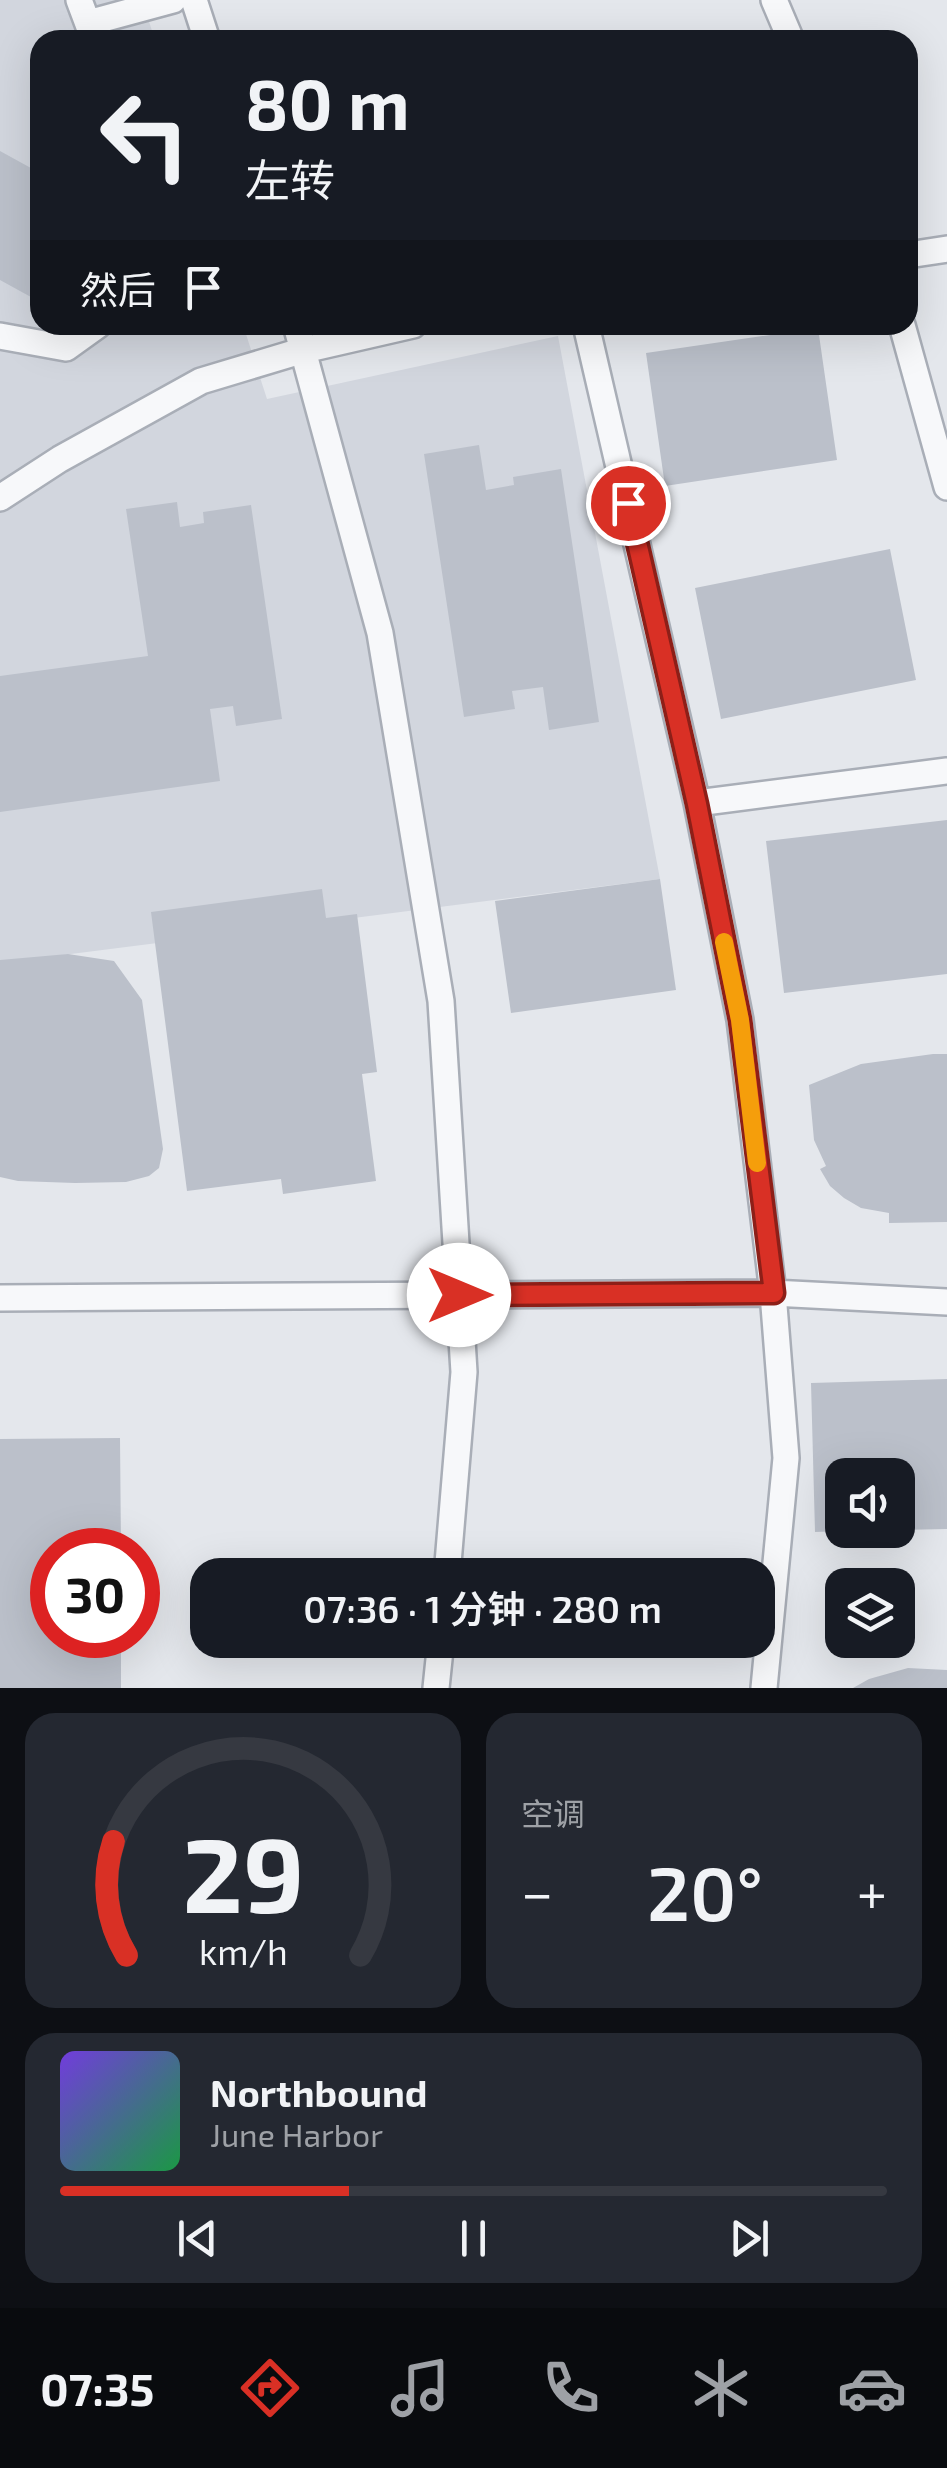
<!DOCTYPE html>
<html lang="zh">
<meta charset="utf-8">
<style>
:root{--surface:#171b24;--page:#242831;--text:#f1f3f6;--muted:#9ea1a6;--line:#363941;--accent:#d93025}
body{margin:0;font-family:"Exo 2","Noto Sans SC",sans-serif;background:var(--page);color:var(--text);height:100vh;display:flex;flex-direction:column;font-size:38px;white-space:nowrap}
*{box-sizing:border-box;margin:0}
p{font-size:32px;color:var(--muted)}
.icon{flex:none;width:55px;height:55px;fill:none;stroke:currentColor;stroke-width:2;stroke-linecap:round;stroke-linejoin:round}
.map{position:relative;height:1688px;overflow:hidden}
.drawer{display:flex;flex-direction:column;gap:25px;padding:25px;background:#0d0f14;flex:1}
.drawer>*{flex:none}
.banner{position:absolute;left:30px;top:30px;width:888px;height:305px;border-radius:30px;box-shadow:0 10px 40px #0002;background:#171b24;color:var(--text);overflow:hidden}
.buttons{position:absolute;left:825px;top:1458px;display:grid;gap:20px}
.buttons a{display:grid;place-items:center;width:90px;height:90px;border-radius:20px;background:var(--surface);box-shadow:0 10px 40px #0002;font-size:50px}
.speed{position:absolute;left:30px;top:1528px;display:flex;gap:20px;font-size:50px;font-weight:700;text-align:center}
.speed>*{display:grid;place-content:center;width:130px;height:130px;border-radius:50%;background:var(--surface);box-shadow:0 10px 40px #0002;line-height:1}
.speed .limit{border:15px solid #d22;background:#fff;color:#111}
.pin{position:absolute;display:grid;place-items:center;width:85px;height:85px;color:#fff;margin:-42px;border:5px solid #fff;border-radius:50%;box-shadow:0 2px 10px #0007}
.me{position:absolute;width:110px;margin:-55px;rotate:90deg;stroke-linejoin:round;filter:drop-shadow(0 0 8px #0008)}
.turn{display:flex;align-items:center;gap:35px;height:210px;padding:0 50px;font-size:45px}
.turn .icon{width:130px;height:130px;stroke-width:2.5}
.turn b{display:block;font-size:70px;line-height:85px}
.then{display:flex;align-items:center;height:95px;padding:0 50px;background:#0003;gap:20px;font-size:38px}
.big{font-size:75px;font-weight:600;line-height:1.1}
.drawer .card{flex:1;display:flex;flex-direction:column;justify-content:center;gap:15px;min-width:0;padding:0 35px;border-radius:30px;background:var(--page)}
.drawer .dial{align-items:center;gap:0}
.dial svg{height:260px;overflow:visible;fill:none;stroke:var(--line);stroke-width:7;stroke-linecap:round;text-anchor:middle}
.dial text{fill:var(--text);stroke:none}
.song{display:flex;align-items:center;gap:30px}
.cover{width:120px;height:120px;border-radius:15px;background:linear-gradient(135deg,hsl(260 70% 55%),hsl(140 70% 35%))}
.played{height:10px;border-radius:5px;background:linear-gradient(90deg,var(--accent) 35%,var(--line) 35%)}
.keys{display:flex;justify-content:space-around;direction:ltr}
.heat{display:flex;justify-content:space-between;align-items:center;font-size:55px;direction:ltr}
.drawer .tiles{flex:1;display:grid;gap:25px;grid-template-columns:1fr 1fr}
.card:last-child{grid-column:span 2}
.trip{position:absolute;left:190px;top:1558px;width:585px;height:100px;border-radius:30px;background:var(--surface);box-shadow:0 10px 40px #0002;font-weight:600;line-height:100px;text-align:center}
.dock{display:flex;height:160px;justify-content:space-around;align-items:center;background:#090b0e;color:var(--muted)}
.dock .icon{width:70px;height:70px}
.dock .active{color:var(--accent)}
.dock b{font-size:45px;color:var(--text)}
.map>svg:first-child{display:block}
</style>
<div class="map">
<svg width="947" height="1688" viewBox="0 0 947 1688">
<rect width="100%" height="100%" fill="#e4e7ec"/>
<path fill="#d2d6de" d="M0 0H142L155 40H40V325H243L267 399 558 336 660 879 0 963Z"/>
<path fill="#bbc0ca" d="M0 151 40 173V302L0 280Z
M818 328 837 460 665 486 646 353Z
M479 445 486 490 514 485 513 477 561 469 599 722 549 730 543 687 512 691 515 709 464 717 424 454Z
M177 502 180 527 204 523 203 512 251 505 282 719 236 726 233 706 210 709 220 781 0 812V676L148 656 126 509Z
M890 549 916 680 721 719 695 588Z
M947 820V974L784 993 766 841Z
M660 879 676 990 511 1013 495 901Z
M322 889 326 918 357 914 377 1072 362 1074 376 1181 283 1194 281 1179 187 1191 151 912Z
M68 954 114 961 142 1000 163 1149 159 1168 149 1176 126 1182 75 1183 18 1181 0 1177V960Z
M933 1054H947V1222L889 1223V1213L861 1208 844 1198 830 1186 820 1169 826 1166 814 1140 809 1085 861 1064Z
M947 1379V1529L898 1530V1475H842V1531L815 1532 811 1383Z
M120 1438 121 1550H52V1635H121V1688H0V1439Z
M908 1668 947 1670V1688H853L869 1679Z"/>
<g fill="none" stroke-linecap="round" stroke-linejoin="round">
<defs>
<path id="minor" d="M79 0 94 40
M194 0 207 40
M774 0 791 40
M88 23 173 0
M908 255 947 249
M296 325 380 633 441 1001 464 1372 447 1575
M586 325 697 803 740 1020 773 1293 786 1458 764 1688
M902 325 947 487
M0 336 66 348 98 325
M0 498 60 459 201 381 304 350 413 325
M697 803 947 771
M0 1298 773 1293 947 1302
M436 1688 441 1640"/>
</defs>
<use href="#minor" stroke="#a9aeb7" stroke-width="30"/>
<use href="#minor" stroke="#f7f8fa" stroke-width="25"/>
</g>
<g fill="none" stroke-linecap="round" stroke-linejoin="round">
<defs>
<path id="route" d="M459 1295 774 1293 740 1020 697 804 628 503"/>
</defs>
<use href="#route" stroke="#8d1f18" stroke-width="25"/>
<use href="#route" stroke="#d93025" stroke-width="18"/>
<path stroke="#f59e0b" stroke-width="18" d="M724 942 740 1020 757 1163"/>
</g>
</svg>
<div class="buttons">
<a><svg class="icon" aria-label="sound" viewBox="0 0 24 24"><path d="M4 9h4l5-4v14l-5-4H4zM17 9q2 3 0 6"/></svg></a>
<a><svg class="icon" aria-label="layers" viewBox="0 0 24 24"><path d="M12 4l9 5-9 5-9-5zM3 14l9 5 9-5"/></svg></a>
</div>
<div class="speed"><div class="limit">30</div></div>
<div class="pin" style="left:628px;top:503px;background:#d93025"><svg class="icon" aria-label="arrive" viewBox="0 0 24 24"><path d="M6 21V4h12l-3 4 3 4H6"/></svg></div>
<svg class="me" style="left:459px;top:1295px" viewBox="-20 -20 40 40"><circle r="19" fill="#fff"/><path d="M0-13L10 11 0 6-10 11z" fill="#d93025"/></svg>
<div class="trip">07:36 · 1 分钟 · 280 m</div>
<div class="banner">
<div class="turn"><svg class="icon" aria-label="left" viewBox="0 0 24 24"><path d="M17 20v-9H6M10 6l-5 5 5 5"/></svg><div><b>80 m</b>左转</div></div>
<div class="then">然后<svg class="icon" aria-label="arrive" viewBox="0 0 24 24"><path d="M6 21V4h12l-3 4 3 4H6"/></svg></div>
</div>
</div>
<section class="drawer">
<div class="tiles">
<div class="card dial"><svg viewBox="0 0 100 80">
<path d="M14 69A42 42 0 1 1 86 69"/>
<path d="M14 69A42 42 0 0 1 10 34" stroke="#d93025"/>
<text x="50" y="56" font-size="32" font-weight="700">29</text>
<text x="50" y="72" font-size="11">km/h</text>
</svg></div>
<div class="card"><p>空调</p>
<div class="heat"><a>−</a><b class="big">20°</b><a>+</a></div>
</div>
<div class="card">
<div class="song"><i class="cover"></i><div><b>Northbound</b><p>June Harbor</p></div></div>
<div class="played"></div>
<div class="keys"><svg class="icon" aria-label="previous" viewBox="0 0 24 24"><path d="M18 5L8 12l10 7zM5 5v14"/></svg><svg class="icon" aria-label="pause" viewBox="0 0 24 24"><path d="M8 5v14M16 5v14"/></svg><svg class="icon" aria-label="next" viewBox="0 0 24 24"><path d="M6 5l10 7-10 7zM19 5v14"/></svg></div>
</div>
</div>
</section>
<nav class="dock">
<b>07:35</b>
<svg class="icon active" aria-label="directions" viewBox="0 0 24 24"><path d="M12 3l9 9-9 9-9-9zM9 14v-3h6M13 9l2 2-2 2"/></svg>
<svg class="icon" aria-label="music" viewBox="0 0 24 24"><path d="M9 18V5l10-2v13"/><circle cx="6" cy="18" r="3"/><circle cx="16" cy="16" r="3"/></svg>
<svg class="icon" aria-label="phone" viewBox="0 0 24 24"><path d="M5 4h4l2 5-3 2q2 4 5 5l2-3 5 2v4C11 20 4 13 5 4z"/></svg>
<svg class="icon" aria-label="climate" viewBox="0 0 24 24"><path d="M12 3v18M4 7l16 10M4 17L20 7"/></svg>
<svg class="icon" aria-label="car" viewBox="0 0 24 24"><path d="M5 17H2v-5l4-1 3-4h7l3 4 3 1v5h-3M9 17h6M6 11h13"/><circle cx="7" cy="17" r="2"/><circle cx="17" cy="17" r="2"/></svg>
</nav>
